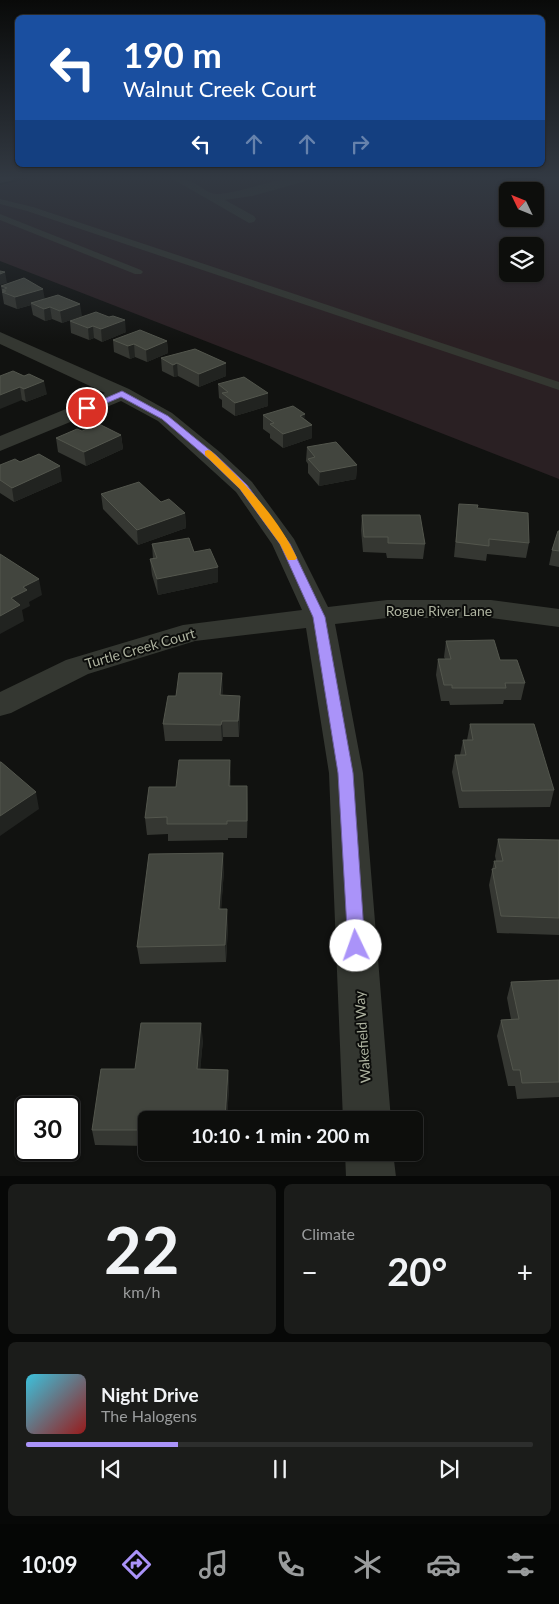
<!DOCTYPE html>
<meta charset="utf-8">
<style>
:root{--surface:#0d0e0c;--page:#1b1c1a;--text:#f1f3f6;--muted:#9a9c9d;--line:#2d2e2d;--accent:#aa93f9}
body{margin:0;font-family:Lato,sans-serif;background:var(--page);color:var(--text);height:100vh;display:flex;flex-direction:column;font-size:19px;white-space:nowrap}
*{box-sizing:border-box;margin:0}
p{font-size:16px;color:var(--muted)}
.icon{flex:none;width:28px;height:28px;fill:none;stroke:currentColor;stroke-width:2;stroke-linecap:round;stroke-linejoin:round}
.map{position:relative;height:1176px;overflow:hidden}
.sheet{display:flex;flex-direction:column;gap:8px;padding:8px;background:#070807;flex:1}
.sheet>*{flex:none}
.top-card{position:absolute;left:15px;top:15px;width:530px;height:152px;border-radius:8px;box-shadow:0 1px 4px #0004,0 0 0 1px var(--line);background:#1a4fa0;color:#fff;overflow:hidden}
.needle{width:32px;rotate:313deg}
.tools{position:absolute;left:499px;top:182px;display:grid;gap:10px}
.tools a{display:grid;place-items:center;width:45px;height:45px;border-radius:8px;background:var(--surface);box-shadow:0 1px 4px #0004,0 0 0 1px var(--line);font-size:25px}
.speed{position:absolute;left:15px;top:1096px;display:flex;gap:10px;font-size:25px;font-weight:700;text-align:center}
.speed>*{display:grid;place-content:center;width:65px;height:65px;border-radius:50%;background:var(--surface);box-shadow:0 1px 4px #0004,0 0 0 1px var(--line);line-height:1}
.speed .limit{border:2px solid #111;border-radius:8px;background:#fff;color:#111}
.pin{position:absolute;display:grid;place-items:center;width:42px;height:42px;color:#fff;margin:-21px;border:2px solid #fff;border-radius:50%;box-shadow:0 1px 5px #0007}
.me{position:absolute;width:55px;margin:-28px;rotate:357deg;stroke-linejoin:round;filter:drop-shadow(0 0 4px #0008)}
.turn{display:flex;align-items:center;gap:18px;height:105px;padding:0 25px;font-size:22px}
.turn .icon{width:65px;height:65px;stroke-width:2.5}
.turn b{display:block;font-size:35px;line-height:42px}
.lanes{display:flex;align-items:center;height:48px;padding:0 25px;background:#0003;justify-content:center;gap:25px;direction:ltr}
.lanes .off{opacity:.35}
.big{font-size:38px;font-weight:700;line-height:1.1}
.sheet .card{flex:1;display:flex;flex-direction:column;justify-content:center;gap:8px;min-width:0;padding:0 18px;border-radius:8px;background:var(--page)}
.sheet .dial{align-items:center;gap:0}
.dial b{font-size:65px;line-height:1}
.song{display:flex;align-items:center;gap:15px}
.cover{width:60px;height:60px;border-radius:8px;background:linear-gradient(135deg,hsl(190 70% 55%),hsl(0 70% 35%))}
.played{height:5px;border-radius:2px;background:linear-gradient(90deg,var(--accent) 30%,var(--line) 30%)}
.keys{display:flex;justify-content:space-around;direction:ltr}
.heat{display:flex;justify-content:space-between;align-items:center;font-size:28px;direction:ltr}
.sheet .tiles{flex:1;display:grid;gap:8px;grid-template-columns:1fr 1fr}
.card:last-child{grid-column:span 2}
.trip{position:absolute;left:138px;top:1111px;width:285px;height:50px;border-radius:8px;background:var(--surface);box-shadow:0 1px 4px #0004,0 0 0 1px var(--line);font-weight:700;line-height:50px;text-align:center}
.menu{display:flex;height:80px;justify-content:space-around;align-items:center;background:#050605;color:var(--muted)}
.menu .icon{width:35px;height:35px}
.menu .selected{color:var(--accent)}
.menu b{font-size:22px;color:var(--text)}
.map>svg:first-child{display:block}
</style>
<div class="map">
<svg width="559" height="1177" viewBox="0 0 559 1177">
<rect width="100%" height="100%" fill="#111210"/>
<path fill="#2a2023" fill-rule="evenodd" d="M31 178H559V479L0 261V185ZM508 191H535V219H508ZM508 246H535V274H508Z"/>
<g fill="none" stroke-linecap="round" stroke-linejoin="round">
<path fill="#343731" fill-rule="evenodd" d="M0 199 33 207 559 382V390L27 211 0 204Z
M0 214 141 270 143 272 141 274H135L0 220Z"/>
<path fill="#343731" fill-rule="evenodd" d="M171 178C194 176 204 194 217 194 248 192 277 175 308 178L306 181 252 196 225 200 254 216 256 219 254 222 249 223Z
M0 332 129 389 172 413 221 453 252 482 294 539 328 607 387 600H491L559 609V627L491 618H387L335 624 363 773 391 1120H343L329 773 306 628 195 641 88 674 11 713 0 716V692L66 660 183 625 302 610 272 544 236 492 158 421 121 401 0 451V436L105 393 0 344Z
M345 1152H393L396 1177H346Z"/>
<path fill="#44473f" fill-rule="evenodd" d="M0 178H13L11 181 0 183Z"/>
</g>
<path fill="#353732" d="M1 286 45 299 82 316 62 323 52 319 45 321 33 315 31 305 17 309 4 304Z
M70 321 126 332 102 342 94 338 89 340 71 333Z
M113 340 167 341 168 353 147 362 135 357 130 359 114 352Z
M161 358 226 363V376L199 387 178 376 174 377 162 371Z
M0 376 47 394 26 402 22 400Z
M218 384 268 406 235 416 222 407V400L219 398Z
M263 415 305 419 312 425V438L283 448 270 438V434L263 429Z
M82 431 121 435 123 449 86 466 58 452 56 438Z
M307 447 357 465 356 479 319 486 308 473V464L306 461Z
M20 462 62 481 14 502 0 493V465Z
M101 494 161 502 185 513 186 528 138 545 103 509Z
M459 504 529 543 526 558 487 554 486 561 454 557Z
M362 515 425 544 423 559 387 558 386 553 363 552 361 530Z
M559 531V567L549 565 552 550Z
M152 544 194 552 218 582 158 595 152 575 150 559H153Z
M446 641 500 660 525 683 521 700H504L503 704 450 705 449 701H441L436 675 438 659H445L444 657Z
M223 689 222 695 240 712 239 737H223L222 741H165L163 724 176 696Z
M470 724 554 790 550 807 459 808 452 772 455 755H460L463 740H467Z
M230 760V786L248 803 247 838H228V840L168 841V834L147 835 145 818 176 787Z
M498 839 559 840V935L497 933 489 885 494 861H496L495 856Z
M224 870 221 909 228 926 226 962 140 964 137 947Z
M559 980V1097L517 1099 515 1086H508L497 1036 501 1020 511 1019 507 998 511 982Z
M203 1040 200 1069 228 1070 229 1086 227 1120H146V1146L95 1145 92 1130 135 1069Z"/>
<path fill="#212320" d="M5 272 7 283 0 285V274Z
M43 289 45 300 31 303V305L17 309 15 297Z
M80 304 82 316 62 323 60 311Z
M50 307 52 319 45 321 44 309Z
M125 320 126 332 102 342 101 329Z
M93 326 94 338 89 340 88 328Z
M167 341 168 353 147 362 146 350Z
M134 344 135 357 130 359 128 346Z
M177 363 178 376 174 377 173 365Z
M226 363V376L199 387V374Z
M44 381 47 394 26 402 24 389Z
M20 387 22 400 0 409V395Z
M268 393V406L235 416V403Z
M305 414 304 427 312 425V438L283 448V434L300 416Z
M121 435 123 449 86 466 84 452Z
M357 465 356 479 319 486 320 472Z
M60 466 62 481 14 502 12 488Z
M185 513 186 528 138 545 137 530Z
M218 567V582L158 595 157 579Z
M39 579 42 595 29 602 30 606 22 610 24 621 0 634V616L11 598 23 587Z
M222 673 223 689 221 712 220 695Z
M240 696V712L239 737 238 721Z
M222 721 223 737 222 741 221 725Z
M230 760 231 777 230 803 229 786Z
M247 786 248 803 247 838Z
M36 792 39 809 0 836V816Z
M223 853 224 870 220 926 219 909Z
M227 909 228 926 226 962 225 945Z
M201 1023 203 1040 199 1085 197 1069Z
M228 1070 229 1086 227 1120H225Z"/>
<path fill="#42453e" stroke="#53564d" d="M0 271 5 272 0 274Z
M24 278 43 289 15 297 2 292 6 291 2 290 7 288 1 286Z
M58 295 80 304 60 311 50 307 44 309 31 303Z
M96 312 109 317 113 316 125 320 101 329 93 326 88 328 70 321Z
M140 330 167 341 146 350 134 344 128 346 113 340Z
M195 349 226 363 199 374 177 363 173 365 161 358Z
M13 371 24 376 29 374 44 381 24 389 20 387 0 395V376Z
M244 377 268 393 235 403 222 393 228 392 218 384Z
M293 406 305 414 300 416 312 425 283 434 270 424 274 423 263 415Z
M99 424 121 435 84 452 56 438 77 429 82 431Z
M336 442 357 465 320 472 308 459 315 457 307 447Z
M39 454 60 466 12 488 0 480V465L15 459 20 462Z
M139 482 161 502 169 499 185 513 137 530 101 494Z
M459 504 478 505 477 508 528 513 529 543 489 539V546L456 542Z
M362 515H420L425 544 388 543V537H364Z
M558 531H559V551L552 550Z
M189 538 194 552 210 549 218 567 157 579 150 559 157 558 152 544Z
M0 554 39 579 23 587 27 590 11 598 20 605 0 616Z
M494 640 500 660H517L525 683H505L506 688H452V685H444L438 659H451L446 641Z
M179 673H222L220 695 240 696 238 721H222L221 725 163 724 168 696H176Z
M470 724H534L554 790 462 791 455 755H466L463 740H473Z
M179 760H230L229 786H247V821H227V824H167V817L145 818 149 787H176Z
M0 762H1L36 792 0 816Z
M498 839 559 840V918L501 916 492 869 496 868 494 861H503Z
M223 853 219 909H227L225 945 137 947 149 854Z
M559 980V1082L522 1083 520 1070H513L501 1020 519 1019 511 982Z
M141 1023H201L197 1069 228 1070 225 1120H146V1130H92L101 1069H135Z"/>
<linearGradient id="sky" x2="0" y2="1"><stop stop-color="#090a09"/><stop offset="0.52" stop-color="#323942"/><stop offset="1" stop-color="#323942" stop-opacity="0"/></linearGradient>
<rect width="559" height="342" fill="url(#sky)"/>
<path fill="#aa93f9" stroke="#6e60a2" d="M122 391 168 416 217 456 247 485 290 544 325 617 353 773 365 946 362 952 356 954 350 952 348 946 338 773 313 617 280 544 240 489 210 460 162 419 121 397 90 410 83 408Z"/>
<path fill="#f59e0b" d="M208 450 211 451C244 482 277 516 297 558L295 560H288L280 544 240 489 205 455V451Z"/>
<g text-anchor="middle" dominant-baseline="central" stroke-width="4" stroke-linejoin="round" paint-order="stroke">
<g font-size="14" fill="#aeb3a0" stroke="#0c0d0b">
<text x="439" y="610">Rogue River Lane</text>
<text transform="translate(140 648) rotate(-16)">Turtle Creek Court</text>
<text transform="translate(362 1037) rotate(-94)">Wakefield Way</text>
</g>
</g>
</svg>
<div class="tools">
<a><svg class="needle" viewBox="-14 -14 28 28"><path d="M0-13l5 13h-10z" fill="#e53935"/><path d="M0 13l5-13h-10z" fill="#9a9c9d"/></svg></a>
<a><svg class="icon" aria-label="layers" viewBox="0 0 24 24"><path d="M12 4l9 5-9 5-9-5zM3 14l9 5 9-5"/></svg></a>
</div>
<div class="speed"><div class="limit">30</div></div>
<div class="pin" style="left:87px;top:408px;background:#d93025"><svg class="icon" aria-label="arrive" viewBox="0 0 24 24"><path d="M6 21V4h12l-3 4 3 4H6"/></svg></div>
<svg class="me" style="left:356px;top:946px" viewBox="-20 -20 40 40"><circle r="19" fill="#fff"/><path d="M0-13L10 11 0 6-10 11z" fill="#aa93f9"/></svg>
<div class="trip">10:10 · 1 min · 200 m</div>
<div class="top-card">
<div class="turn"><svg class="icon" aria-label="left" viewBox="0 0 24 24"><path d="M17 20v-9H6M10 6l-5 5 5 5"/></svg><div><b>190 m</b>Walnut Creek Court</div></div>
<div class="lanes"><svg class="icon" aria-label="left" viewBox="0 0 24 24"><path d="M17 20v-9H6M10 6l-5 5 5 5"/></svg><svg class="icon off" aria-label="ahead" viewBox="0 0 24 24"><path d="M12 20V5M6 11l6-6 6 6"/></svg><svg class="icon off" aria-label="ahead" viewBox="0 0 24 24"><path d="M12 20V5M6 11l6-6 6 6"/></svg><svg class="icon off" aria-label="right" viewBox="0 0 24 24"><path d="M7 20v-9h11M14 6l5 5-5 5"/></svg></div>
</div>
</div>
<section class="sheet">
<div class="tiles">
<div class="card dial"><b>22</b><p>km/h</p></div>
<div class="card"><p>Climate</p>
<div class="heat"><a>−</a><b class="big">20°</b><a>+</a></div>
</div>
<div class="card">
<div class="song"><i class="cover"></i><div><b>Night Drive</b><p>The Halogens</p></div></div>
<div class="played"></div>
<div class="keys"><svg class="icon" aria-label="previous" viewBox="0 0 24 24"><path d="M18 5L8 12l10 7zM5 5v14"/></svg><svg class="icon" aria-label="pause" viewBox="0 0 24 24"><path d="M8 5v14M16 5v14"/></svg><svg class="icon" aria-label="next" viewBox="0 0 24 24"><path d="M6 5l10 7-10 7zM19 5v14"/></svg></div>
</div>
</div>
</section>
<nav class="menu">
<b>10:09</b>
<svg class="icon selected" aria-label="directions" viewBox="0 0 24 24"><path d="M12 3l9 9-9 9-9-9zM9 14v-3h6M13 9l2 2-2 2"/></svg>
<svg class="icon" aria-label="music" viewBox="0 0 24 24"><path d="M9 18V5l10-2v13"/><circle cx="6" cy="18" r="3"/><circle cx="16" cy="16" r="3"/></svg>
<svg class="icon" aria-label="phone" viewBox="0 0 24 24"><path d="M5 4h4l2 5-3 2q2 4 5 5l2-3 5 2v4C11 20 4 13 5 4z"/></svg>
<svg class="icon" aria-label="climate" viewBox="0 0 24 24"><path d="M12 3v18M4 7l16 10M4 17L20 7"/></svg>
<svg class="icon" aria-label="car" viewBox="0 0 24 24"><path d="M5 17H2v-5l4-1 3-4h7l3 4 3 1v5h-3M9 17h6M6 11h13"/><circle cx="7" cy="17" r="2"/><circle cx="17" cy="17" r="2"/></svg>
<svg class="icon" aria-label="filters" viewBox="0 0 24 24"><path d="M4 7h16M4 17h16"/><circle cx="9" cy="7" r="2"/><circle cx="15" cy="17" r="2"/></svg>
</nav>
